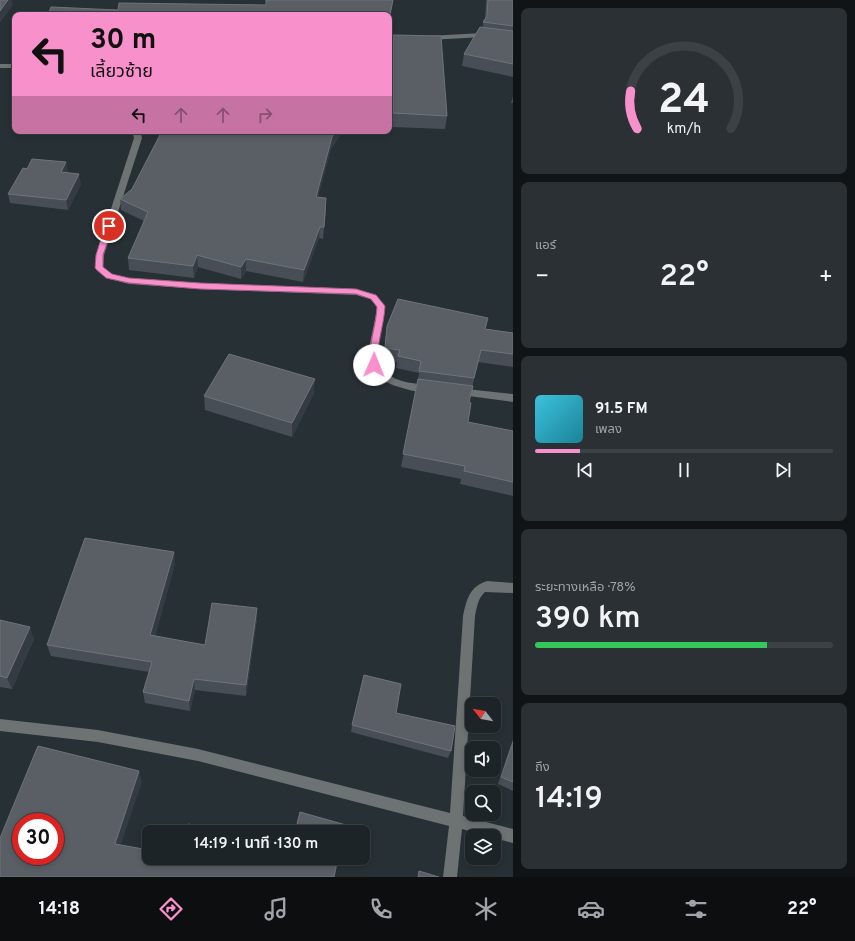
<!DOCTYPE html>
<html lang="th">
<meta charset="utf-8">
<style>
:root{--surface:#1d2428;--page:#2a3034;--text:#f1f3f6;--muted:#a0a4a8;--line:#3b4145;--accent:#f890cc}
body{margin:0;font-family:Overpass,"Noto Sans Thai",sans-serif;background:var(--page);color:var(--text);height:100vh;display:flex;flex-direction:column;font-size:15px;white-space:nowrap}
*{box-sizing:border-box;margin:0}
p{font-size:13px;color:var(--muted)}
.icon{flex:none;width:22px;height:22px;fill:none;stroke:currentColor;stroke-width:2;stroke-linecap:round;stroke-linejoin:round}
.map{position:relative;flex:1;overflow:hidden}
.side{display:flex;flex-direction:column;gap:8px;padding:8px;background:#101416;width:342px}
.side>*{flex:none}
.guide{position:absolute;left:12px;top:12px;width:380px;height:122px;border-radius:8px;box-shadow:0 2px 6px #0003,0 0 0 1px var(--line);background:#f890cc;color:#111;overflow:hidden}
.needle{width:26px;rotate:301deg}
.fabs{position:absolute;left:465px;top:697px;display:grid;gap:8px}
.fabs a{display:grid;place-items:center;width:36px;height:36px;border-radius:8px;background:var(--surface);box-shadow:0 2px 6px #0003,0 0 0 1px var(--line);font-size:20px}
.speed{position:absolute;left:12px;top:813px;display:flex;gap:8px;font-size:20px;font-weight:700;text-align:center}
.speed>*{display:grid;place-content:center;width:52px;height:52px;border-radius:50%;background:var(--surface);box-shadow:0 2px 6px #0003,0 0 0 1px var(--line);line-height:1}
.speed .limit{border:6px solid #d22;background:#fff;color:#111}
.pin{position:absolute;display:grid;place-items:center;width:34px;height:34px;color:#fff;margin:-17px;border:2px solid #fff;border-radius:50%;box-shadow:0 1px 4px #0007}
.me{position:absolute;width:44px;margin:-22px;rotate:1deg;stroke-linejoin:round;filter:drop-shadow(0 0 3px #0008)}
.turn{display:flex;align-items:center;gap:14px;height:84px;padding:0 12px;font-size:18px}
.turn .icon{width:52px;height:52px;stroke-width:2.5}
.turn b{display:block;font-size:28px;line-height:34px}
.lanes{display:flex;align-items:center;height:38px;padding:0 12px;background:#0003;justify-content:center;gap:20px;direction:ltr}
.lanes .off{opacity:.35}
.big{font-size:30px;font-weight:600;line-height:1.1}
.side .tile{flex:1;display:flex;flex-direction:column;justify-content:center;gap:6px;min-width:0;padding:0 14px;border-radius:8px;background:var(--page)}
.side .dial{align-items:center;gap:0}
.dial svg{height:104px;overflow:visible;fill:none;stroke:var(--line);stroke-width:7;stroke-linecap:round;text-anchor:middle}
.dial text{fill:var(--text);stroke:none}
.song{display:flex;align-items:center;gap:12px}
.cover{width:48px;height:48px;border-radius:6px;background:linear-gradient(135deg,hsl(190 70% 55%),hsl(190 70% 35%))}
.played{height:4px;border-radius:2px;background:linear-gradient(90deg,var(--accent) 15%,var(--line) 15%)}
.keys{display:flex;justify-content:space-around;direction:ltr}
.heat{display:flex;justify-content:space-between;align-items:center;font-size:22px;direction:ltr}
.charge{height:6px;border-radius:3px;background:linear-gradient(90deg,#34c759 78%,var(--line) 0)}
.trip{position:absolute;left:142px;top:825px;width:228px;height:40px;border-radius:8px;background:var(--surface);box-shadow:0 2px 6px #0003,0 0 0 1px var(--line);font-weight:600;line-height:40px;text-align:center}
.dock{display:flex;height:64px;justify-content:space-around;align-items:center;background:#0c0e10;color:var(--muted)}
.dock .icon{width:28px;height:28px}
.dock .current{color:var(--accent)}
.dock b{font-size:18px;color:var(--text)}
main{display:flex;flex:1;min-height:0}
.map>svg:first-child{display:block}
</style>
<main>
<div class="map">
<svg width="513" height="877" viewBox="0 0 513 877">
<rect width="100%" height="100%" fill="#273035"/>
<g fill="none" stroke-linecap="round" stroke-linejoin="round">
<path fill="#6d7273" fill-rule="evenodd" d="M483 33 513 38V42L483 37 428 40 425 38 428 36Z
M406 37 408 38V40L389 42V38Z
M0 64H15V68H0Z
M132 131H180L176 133 141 134 142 138 104 255 103 267 112 274 129 278 200 283 356 289 376 295 385 306C383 334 363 370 402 381 412 384 422 383 432 387L434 389 432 391C423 394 408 390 399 387 353 373 373 341 377 307L370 299 356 295 200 289 129 284 106 278 96 270V255L134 138Z
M457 388 513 394V402L454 394 452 392Z
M487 581 513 583V593L485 592C478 598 477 607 475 616L463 816 513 829V843L494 838V836H487L462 829 457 877H443L449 826 198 761 98 742 0 731V719L98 730 198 749 450 813 463 616C467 599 469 587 487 581Z"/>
</g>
<path fill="#484e55" d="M486 0H513V77L462 66 464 54 483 27V22L485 19Z
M393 35 447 116 445 129 392 127 391 48Z
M513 96V103H511Z
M162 131H341V134L331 149 318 197 326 210 323 239 319 238 303 282 246 271 241 279 198 267 194 278 129 270 128 258 144 221 121 210 120 199 132 189Z
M68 172 67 173 81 184 68 210 10 203 8 194Z
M387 326 485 329 513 333V367L478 362 469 402 468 422 513 431V496L460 484 461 479 401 467 419 373 396 368 397 362 383 360Z
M314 393 292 437 205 410 204 396Z
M175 564 155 636 205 645 257 619 246 696 195 690 190 711 145 703 143 692 149 672 51 656 47 645Z
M0 620 34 639 12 689 0 687Z
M396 713 451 751 448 758 351 732 352 725Z
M513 739V791L498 784Z"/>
<path fill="#343b42" d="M8 0H12L13 5 0 23V11Z
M393 0 389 25V20Z
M336 131H341V134L331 149 315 209 316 197 332 137Z
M66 162 68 172 63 182 61 172Z
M79 174 81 184 68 210 66 200Z
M320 227 319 238 303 282 304 270Z
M197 255 198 267 194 278 193 266Z
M246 259V271L241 279V267Z
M315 379 314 393 292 437V423Z
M174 552 175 564 152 646 150 635Z
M257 608V619L246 696V685Z
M30 627 34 639 12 689 7 678Z
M194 679 195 690 190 711 189 701Z
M139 771 142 782 118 853 115 844Z"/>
<path fill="#595f65" stroke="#6e747a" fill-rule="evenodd" d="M0 0H8L0 11Z
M266 0H393L389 20V15H48L51 7 118 10 119 3 266 5Z
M488 0H513V26L483 22 487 16Z
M480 27 513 31V64L464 54Z
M393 35 441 36 447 116 393 113Z
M162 131H336L332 137 316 197 326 198 324 227H320L304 270 246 259 241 267 197 255 193 266 128 258 148 212 120 199 132 189Z
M32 159 66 162 61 172 79 174 66 200 8 194 23 168 27 169Z
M398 299 488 318 485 329 513 333V354L481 350 474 378 419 371 421 361 398 356 400 350 385 348 387 326Z
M229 354 315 379 292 423 204 396Z
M418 379 473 386 469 402 471 403 468 422 513 431V482L464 471 465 466 403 454Z
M85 538 174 552 150 635 205 645 212 603 257 608 246 685 194 679 189 701 143 692 152 662 47 645Z
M0 620 30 627 7 678 0 676Z
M364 675 401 684 396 713 455 726 451 751 352 725Z
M513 742V782L501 777Z
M38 746 139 771 115 844 149 850V858H338L334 877H0V838ZM21 822H55V856H21Z
M300 812 346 825 344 832H295Z
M188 824 226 832H186Z
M419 871 439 877H418Z"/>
<path fill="#f890cc" stroke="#a15e85" d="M109 223 113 226 103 255V267L112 274 129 278 200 283 356 289 376 295 385 306C384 326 376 345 378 365L374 368 370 365C368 345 376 327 377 307L371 299 356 294 200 289 129 283 106 278 95 268 96 255 105 226Z"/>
</svg>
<div class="fabs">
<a><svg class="needle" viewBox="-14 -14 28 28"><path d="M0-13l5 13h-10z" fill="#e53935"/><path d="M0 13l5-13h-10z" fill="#a0a4a8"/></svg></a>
<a><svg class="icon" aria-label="sound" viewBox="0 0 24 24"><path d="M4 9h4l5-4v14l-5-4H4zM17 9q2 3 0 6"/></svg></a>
<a><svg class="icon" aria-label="search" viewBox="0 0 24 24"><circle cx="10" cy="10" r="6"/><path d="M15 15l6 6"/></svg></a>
<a><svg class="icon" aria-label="layers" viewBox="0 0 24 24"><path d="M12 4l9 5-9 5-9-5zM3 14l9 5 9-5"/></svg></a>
</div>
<div class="speed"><div class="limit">30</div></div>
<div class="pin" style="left:109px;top:226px;background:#d93025"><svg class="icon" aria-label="arrive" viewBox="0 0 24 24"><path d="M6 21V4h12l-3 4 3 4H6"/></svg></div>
<svg class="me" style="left:374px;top:365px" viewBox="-20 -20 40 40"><circle r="19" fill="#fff"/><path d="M0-13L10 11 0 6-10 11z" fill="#f890cc"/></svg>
<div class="trip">14:19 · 1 นาที · 130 m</div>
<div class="guide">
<div class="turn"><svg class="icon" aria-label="left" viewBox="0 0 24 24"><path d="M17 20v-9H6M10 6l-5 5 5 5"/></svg><div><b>30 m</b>เลี้ยวซ้าย</div></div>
<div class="lanes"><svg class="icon" aria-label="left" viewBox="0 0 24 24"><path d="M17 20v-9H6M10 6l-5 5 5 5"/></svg><svg class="icon off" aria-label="ahead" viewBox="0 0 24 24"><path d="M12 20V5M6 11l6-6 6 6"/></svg><svg class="icon off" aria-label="ahead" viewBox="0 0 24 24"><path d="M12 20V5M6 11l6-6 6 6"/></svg><svg class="icon off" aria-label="right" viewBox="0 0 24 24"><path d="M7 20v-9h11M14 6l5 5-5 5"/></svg></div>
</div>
</div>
<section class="side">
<div class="tile dial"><svg viewBox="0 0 100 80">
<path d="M14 69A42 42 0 1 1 86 69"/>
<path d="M14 69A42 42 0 0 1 9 40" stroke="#f890cc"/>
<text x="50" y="56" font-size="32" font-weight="700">24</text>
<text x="50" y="72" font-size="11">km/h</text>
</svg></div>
<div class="tile"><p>แอร์</p>
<div class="heat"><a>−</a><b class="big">22°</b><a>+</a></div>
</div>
<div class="tile">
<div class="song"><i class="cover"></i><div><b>91.5 FM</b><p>เพลง</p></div></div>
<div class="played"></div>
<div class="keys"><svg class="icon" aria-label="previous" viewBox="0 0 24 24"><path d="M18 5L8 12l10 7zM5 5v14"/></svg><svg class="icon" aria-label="pause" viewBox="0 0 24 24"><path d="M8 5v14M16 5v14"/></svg><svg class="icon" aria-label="next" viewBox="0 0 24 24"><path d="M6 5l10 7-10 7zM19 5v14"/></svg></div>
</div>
<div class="tile"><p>ระยะทางเหลือ · 78%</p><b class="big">390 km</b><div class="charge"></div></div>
<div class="tile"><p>ถึง</p><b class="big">14:19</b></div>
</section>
</main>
<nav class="dock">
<b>14:18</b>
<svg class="icon current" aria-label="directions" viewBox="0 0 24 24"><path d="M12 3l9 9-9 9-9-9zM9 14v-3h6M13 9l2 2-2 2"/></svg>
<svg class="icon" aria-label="music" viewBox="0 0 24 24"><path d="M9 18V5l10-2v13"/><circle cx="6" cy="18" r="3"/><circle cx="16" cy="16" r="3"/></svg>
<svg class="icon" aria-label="phone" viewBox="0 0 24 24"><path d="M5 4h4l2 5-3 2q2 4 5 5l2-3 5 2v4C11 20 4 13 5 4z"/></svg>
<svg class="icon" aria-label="climate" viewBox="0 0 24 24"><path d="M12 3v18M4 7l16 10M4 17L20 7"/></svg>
<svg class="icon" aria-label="car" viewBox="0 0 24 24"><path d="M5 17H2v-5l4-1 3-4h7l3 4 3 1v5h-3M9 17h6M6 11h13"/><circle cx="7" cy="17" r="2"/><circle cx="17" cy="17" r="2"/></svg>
<svg class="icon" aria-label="filters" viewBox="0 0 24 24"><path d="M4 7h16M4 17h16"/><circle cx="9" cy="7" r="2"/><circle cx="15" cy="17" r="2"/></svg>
<b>22°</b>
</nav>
